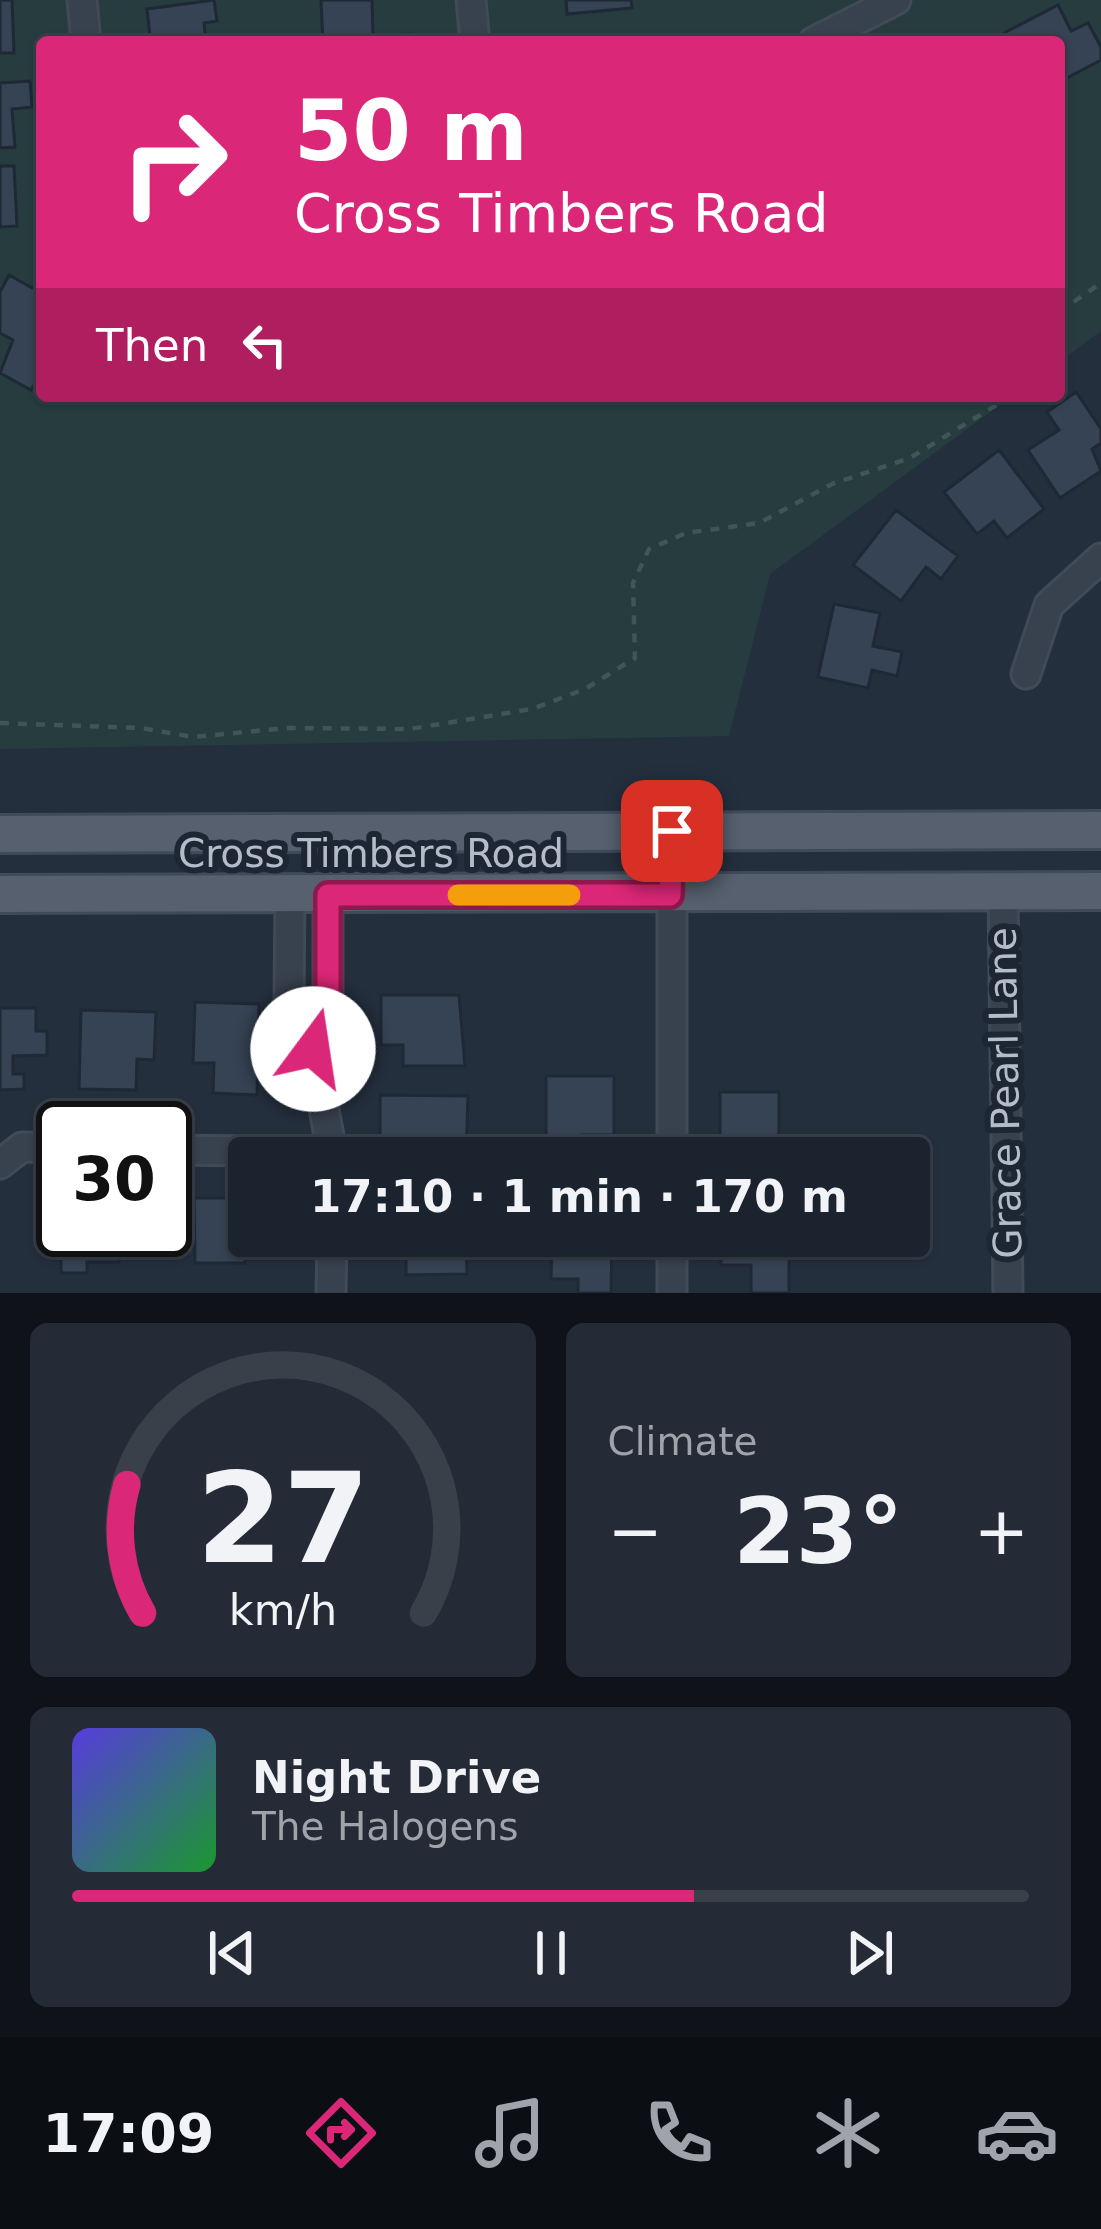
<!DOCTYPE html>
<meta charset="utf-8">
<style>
:root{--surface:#1b232e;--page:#242b36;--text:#f1f3f6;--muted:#a0a4aa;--line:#39404a;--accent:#db2777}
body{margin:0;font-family:"DejaVu Sans",sans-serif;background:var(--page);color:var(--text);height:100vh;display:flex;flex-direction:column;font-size:45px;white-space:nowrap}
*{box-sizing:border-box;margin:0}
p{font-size:39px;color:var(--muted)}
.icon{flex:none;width:66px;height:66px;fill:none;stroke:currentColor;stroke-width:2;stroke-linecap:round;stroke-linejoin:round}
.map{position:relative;height:1293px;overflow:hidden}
.details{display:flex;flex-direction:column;gap:30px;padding:30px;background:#0f1319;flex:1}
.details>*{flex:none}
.guide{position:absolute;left:36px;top:36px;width:1029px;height:366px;border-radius:12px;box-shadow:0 3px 9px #0004,0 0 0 3px var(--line);background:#db2777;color:#fff;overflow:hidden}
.speed{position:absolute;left:36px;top:1101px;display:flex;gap:24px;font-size:60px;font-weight:700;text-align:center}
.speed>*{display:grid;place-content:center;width:156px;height:156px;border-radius:50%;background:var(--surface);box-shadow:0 3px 9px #0004,0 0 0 3px var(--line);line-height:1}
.speed .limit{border:6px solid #111;border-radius:18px;background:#fff;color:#111}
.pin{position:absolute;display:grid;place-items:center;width:102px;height:102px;color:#fff;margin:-51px;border-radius:24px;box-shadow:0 6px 18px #0006}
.me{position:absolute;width:132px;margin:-66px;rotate:14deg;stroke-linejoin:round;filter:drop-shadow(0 0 9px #0008)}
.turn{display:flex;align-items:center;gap:42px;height:252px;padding:0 60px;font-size:54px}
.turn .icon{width:156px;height:156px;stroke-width:2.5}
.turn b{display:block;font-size:84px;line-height:102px}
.then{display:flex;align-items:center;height:114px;padding:0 60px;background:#0003;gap:24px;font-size:45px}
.big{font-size:90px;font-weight:600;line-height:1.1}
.details .widget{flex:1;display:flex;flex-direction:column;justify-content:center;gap:18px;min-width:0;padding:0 42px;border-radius:18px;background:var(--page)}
.details .dial{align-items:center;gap:0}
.dial svg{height:312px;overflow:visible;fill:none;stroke:var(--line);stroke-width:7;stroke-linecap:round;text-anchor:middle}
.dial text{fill:var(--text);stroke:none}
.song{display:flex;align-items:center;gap:36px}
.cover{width:144px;height:144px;border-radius:18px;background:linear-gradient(135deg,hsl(250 70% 55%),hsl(130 70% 35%))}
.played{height:12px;border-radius:6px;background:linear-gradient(90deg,var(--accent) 65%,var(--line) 65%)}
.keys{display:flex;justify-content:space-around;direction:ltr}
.heat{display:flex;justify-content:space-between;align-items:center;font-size:66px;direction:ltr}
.details .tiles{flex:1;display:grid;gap:30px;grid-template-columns:1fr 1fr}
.widget:last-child{grid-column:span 2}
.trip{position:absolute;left:228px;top:1137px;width:702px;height:120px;border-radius:12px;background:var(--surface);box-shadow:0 3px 9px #0004,0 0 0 3px var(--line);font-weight:600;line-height:120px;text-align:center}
.tab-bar{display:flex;height:192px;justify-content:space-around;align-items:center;background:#0b0e12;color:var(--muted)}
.tab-bar .icon{width:84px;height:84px}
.tab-bar .on{color:var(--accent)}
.tab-bar b{font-size:54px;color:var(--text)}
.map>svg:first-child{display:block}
</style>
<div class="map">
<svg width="1101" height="1293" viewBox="0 0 1101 1293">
<rect width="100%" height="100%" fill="#242f3e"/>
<path fill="#263c3f" d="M0 0H1101V331L1059 362V42H42V396H1012L770 574 729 736 0 749Z"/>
<path fill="#364354" stroke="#1f2835" stroke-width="3" d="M0 0H12L14 53H0Z
M214 0 217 21 204 23 206 42H132L150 36 147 9Z
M321 0H372L373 36 412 34 413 42H323Z
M566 0H631L632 8 567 14Z
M1058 5 1071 31 1088 23 1101 47V60L1059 82V42H1009L1004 33Z
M30 81 32 107 12 109 15 147 0 148V83Z
M0 166H14L17 226 0 227Z
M9 275 32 288 42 278V371L31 390 0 373 13 340 0 333V292Z
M1076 392 1101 429V443L1092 449 1101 471 1060 498 1028 450 1059 430 1047 412Z
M999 450 1044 509 1007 538 994 521 977 534 944 492Z
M896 510 958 556 941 579 926 567 901 601 853 565Z
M834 604 880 613 873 646 902 652 897 676 872 670 868 688 818 677Z
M381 995H459L465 1066H403V1045H381Z
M195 1002 259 1004 257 1095 213 1093 214 1063H193Z
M0 1008H36V1031H47V1055L13 1056V1074H24V1089L0 1090Z
M81 1010 156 1012 154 1060 137 1059 136 1090 79 1089Z
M546 1076H614V1135H582V1158H546Z
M720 1092H779V1158H720Z
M380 1095 468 1096 466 1158H412V1142L380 1141Z
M36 1195H63V1230H119V1262H87V1273H61V1241H36Z
M194 1198H249V1236H279V1251H263V1242H244L245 1263H195Z
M385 1236H466L467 1274 406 1275V1252L386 1253Z
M552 1236H612L611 1293H578V1279H551Z
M721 1236H789V1293H751V1265H721Z"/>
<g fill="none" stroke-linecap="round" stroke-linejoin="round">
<defs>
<path id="minor" d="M82 0 86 42
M471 0 475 42
M813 42 896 0
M1026 674 1049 605 1101 558
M1003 892 1008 1293
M290 894 289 1001 313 1049 328 1002V895
M313 1049 333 1158
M165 1150 333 1152
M672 1158V831
M0 1164 22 1147 63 1148
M672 1236V1293
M331 1293 332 1236"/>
<path id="major" d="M0 834 1101 830
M0 894 1101 891"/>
</defs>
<use href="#minor" stroke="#414a57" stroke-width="33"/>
<use href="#major" stroke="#414a57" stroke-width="42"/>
<path stroke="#3f5557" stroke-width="4.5" stroke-dasharray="9 9" stroke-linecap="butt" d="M1059 312 1101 283
M0 723 141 728 193 737 287 728 410 729 532 709 585 689 635 658 633 583 649 549 686 533 759 523 832 484 910 458 1011 396"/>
<use href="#minor" stroke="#38414e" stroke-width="27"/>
<use href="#major" stroke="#56606e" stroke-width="36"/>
</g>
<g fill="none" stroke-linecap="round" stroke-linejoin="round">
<defs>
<path id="route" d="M313 1049 328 1002V895H670L672 831"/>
</defs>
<use href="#route" stroke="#8e194d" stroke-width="30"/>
<use href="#route" stroke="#db2777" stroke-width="21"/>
<path stroke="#f59e0b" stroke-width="21" d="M458 895H570"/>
</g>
<g text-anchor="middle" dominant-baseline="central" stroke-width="12" stroke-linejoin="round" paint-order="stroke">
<g font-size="39" fill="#b4bcc9" stroke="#1d2633">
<text x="371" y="853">Cross Timbers Road</text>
<text transform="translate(1005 1093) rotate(-91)">Grace Pearl Lane</text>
</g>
</g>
</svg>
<div class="speed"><div class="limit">30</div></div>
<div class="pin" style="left:672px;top:831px;background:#d93025"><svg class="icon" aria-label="arrive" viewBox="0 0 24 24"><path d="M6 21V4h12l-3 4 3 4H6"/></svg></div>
<svg class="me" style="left:313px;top:1049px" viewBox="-20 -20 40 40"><circle r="19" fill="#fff"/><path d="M0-13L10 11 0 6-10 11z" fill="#db2777"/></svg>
<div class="trip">17:10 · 1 min · 170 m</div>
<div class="guide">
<div class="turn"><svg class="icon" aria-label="right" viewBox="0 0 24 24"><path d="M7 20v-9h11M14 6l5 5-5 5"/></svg><div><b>50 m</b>Cross Timbers Road</div></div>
<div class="then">Then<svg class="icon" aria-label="left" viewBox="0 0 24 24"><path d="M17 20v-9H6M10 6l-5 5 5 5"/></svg></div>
</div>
</div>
<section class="details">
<div class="tiles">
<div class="widget dial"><svg viewBox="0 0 100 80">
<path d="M14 69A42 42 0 1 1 86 69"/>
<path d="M14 69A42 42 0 0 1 10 36" stroke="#db2777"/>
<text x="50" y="56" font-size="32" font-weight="700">27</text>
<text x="50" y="72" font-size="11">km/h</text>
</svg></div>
<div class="widget"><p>Climate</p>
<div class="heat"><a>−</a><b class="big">23°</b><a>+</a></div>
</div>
<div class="widget">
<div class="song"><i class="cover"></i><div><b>Night Drive</b><p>The Halogens</p></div></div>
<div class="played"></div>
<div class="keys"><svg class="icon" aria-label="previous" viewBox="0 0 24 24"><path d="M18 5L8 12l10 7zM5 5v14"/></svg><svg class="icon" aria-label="pause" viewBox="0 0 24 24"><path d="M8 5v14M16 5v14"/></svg><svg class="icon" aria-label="next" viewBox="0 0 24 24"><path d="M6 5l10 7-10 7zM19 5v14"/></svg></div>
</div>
</div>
</section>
<nav class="tab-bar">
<b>17:09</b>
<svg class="icon on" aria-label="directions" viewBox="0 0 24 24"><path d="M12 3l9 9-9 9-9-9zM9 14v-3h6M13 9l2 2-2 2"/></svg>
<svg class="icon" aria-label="music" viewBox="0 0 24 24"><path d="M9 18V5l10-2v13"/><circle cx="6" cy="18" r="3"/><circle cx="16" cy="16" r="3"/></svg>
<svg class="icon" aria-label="phone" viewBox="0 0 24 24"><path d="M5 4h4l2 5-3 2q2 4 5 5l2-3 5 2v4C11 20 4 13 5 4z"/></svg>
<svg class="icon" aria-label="climate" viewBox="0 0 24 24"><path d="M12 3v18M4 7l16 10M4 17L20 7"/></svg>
<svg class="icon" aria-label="car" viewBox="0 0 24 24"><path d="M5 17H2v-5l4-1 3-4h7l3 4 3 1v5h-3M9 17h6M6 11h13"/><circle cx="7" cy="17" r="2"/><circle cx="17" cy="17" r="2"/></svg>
</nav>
